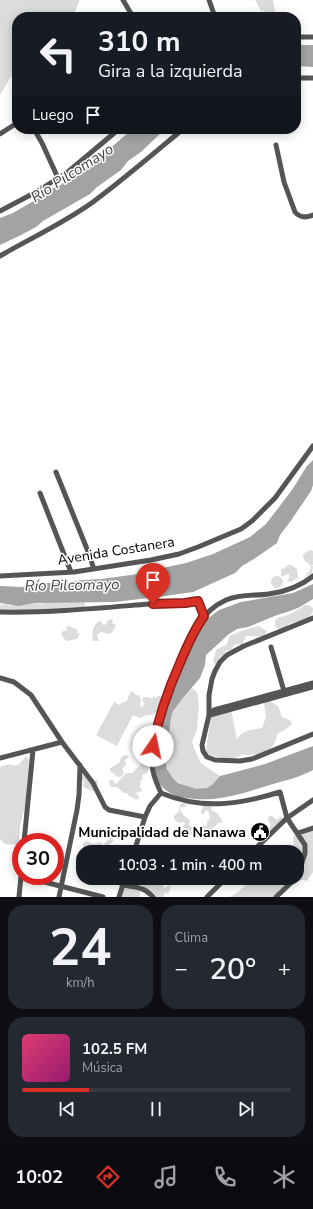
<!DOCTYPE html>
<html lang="es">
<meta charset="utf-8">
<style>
:root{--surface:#171b24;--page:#242831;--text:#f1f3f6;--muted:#9ea1a6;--line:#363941;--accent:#d93025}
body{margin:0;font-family:"Nunito Sans",sans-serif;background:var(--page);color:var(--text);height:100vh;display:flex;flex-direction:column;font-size:15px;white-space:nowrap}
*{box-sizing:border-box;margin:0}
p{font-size:13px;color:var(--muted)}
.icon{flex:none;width:22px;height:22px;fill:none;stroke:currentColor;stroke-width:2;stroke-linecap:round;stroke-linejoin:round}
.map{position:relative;height:897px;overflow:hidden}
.side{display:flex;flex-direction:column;gap:8px;padding:8px;background:#0d0f14;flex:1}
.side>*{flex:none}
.banner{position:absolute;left:12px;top:12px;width:289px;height:122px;border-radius:16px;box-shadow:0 2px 10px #0003;background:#171b24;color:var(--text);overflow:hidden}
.speed{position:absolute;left:12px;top:833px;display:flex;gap:8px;font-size:20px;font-weight:700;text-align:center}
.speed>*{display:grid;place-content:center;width:52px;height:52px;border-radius:50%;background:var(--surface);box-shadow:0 2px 10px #0003;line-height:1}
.speed .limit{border:6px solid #d22;background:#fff;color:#111}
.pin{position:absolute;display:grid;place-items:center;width:34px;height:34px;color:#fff;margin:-41px -17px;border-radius:50% 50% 50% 0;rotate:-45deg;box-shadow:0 0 4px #0007}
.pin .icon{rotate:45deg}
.me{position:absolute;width:44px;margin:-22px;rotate:11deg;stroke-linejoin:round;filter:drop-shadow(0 0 3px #0008)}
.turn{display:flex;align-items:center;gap:14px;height:84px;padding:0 20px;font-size:18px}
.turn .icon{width:52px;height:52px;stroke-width:2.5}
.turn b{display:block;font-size:28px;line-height:34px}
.then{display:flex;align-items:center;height:38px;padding:0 20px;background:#0003;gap:8px;font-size:15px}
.big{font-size:30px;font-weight:600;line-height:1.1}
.side .card{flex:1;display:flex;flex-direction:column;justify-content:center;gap:6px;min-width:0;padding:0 14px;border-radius:16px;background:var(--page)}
.side .dial{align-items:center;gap:0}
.dial b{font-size:52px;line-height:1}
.song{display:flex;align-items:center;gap:12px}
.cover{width:48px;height:48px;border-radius:6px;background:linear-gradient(135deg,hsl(340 70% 55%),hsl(320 70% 35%))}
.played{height:4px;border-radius:2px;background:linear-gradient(90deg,var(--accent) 25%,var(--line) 25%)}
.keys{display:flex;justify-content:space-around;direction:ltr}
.heat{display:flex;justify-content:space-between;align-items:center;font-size:22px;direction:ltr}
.side .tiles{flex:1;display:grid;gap:8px;grid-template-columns:1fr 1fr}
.card:last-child{grid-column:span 2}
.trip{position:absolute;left:76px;top:845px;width:228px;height:40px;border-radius:16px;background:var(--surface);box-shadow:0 2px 10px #0003;font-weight:600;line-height:40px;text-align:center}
.menu{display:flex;height:64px;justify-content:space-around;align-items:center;background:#090b0e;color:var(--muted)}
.menu .icon{width:28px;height:28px}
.menu .active{color:var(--accent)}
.menu b{font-size:18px;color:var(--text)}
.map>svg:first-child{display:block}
</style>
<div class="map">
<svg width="313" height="897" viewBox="0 0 313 897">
<rect width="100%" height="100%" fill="#fff"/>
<path fill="#dcdcdc" d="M0 0H80L75 11 69 17H17V72L12 75 0 95Z
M255 0H273L275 12 273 16 267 17 265 11H261Z
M310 550 313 551V565L311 566H313L312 573 306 576V574L310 571 311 566 304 560 303 554Z
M288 565H291L297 569 298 578 291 582 287 581 289 579V574H287L282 577 281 575V570Z
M271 582a6 6 0 1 1 12 0a6 6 0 1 1-12 0Z
M44 602H84L85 605V607L74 610 0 611V604L2 605 6 604 11 606C19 602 33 602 41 604Z
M305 605H308L313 608C313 622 298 620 289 624L286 628 281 630 275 626V621L277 618 291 614Z
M111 619H113L112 623 116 625 112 633 109 634 101 632 97 635 99 641H93C91 634 93 622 101 621L103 625H105L108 620Z
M69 626 78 630 77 633H80L77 639 66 641 61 634 63 631H67L66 627Z
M258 626 267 631 264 636H246L242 645 235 644 231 650 225 651 224 655 219 658V660L215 665 213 661 216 650 227 644C228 642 228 639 229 637 231 634 253 627 258 626Z
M192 688 197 692 199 704 197 730 192 742 195 750 199 760 202 764 220 776C217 780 214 784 210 787 197 795 173 783 168 770 163 757 167 724 172 712 177 703 185 695 192 688Z
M132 691 136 695H139L141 700 140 707 145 705 142 699C144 696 149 697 152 699L154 696 156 698 158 696H161L162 698 160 703H162L159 711 156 712 153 715H147L140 718 133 715 117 746 96 735 114 702 120 705 121 703 127 701 130 693Z
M268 700 278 706 282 717 290 720 292 724 285 730 278 733C276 738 275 744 271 748 266 753 248 757 241 754V756C230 760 221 758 209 755L206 750 211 716 231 710 237 739C244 729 251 730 262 728L266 717 264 703Z
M146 735H150L153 736 149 758C143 758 140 754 135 753V749L131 744 134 737 138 742 143 736Z
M127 755 129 757 125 760 126 765 122 769 124 773 121 777H118L110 771V768L119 763 122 756Z
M26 756 28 758 29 761 25 806 20 827 19 845 5 844 0 839V767L9 764C19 768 19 764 26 756Z
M142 763H145L149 767 147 773 142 775 143 780 140 781 141 784 139 787 142 789V791L135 793 139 796 138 800 129 796 127 793H124L117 787H111L109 783 110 780H113L115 784 117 783 126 773H132Z
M84 774 93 781 97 780 98 783 95 791H92L83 787 84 782 81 780 82 775Z
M184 803 186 804V807H181L180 810 184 816 190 820 189 825 192 827 191 832H206L208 837 207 839C198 841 189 833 183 828L184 824H186L183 822 179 823 174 819V816L179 811 180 804Z
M203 806H210L213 807 211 810 217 813 222 820 221 823H217L216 826C213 828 207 831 203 829V827L207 825V822L210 818 209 812 206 810 203 815 201 813Z
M269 816H272L277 820 280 817 285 818 269 832 267 831 271 825 268 820Z
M313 825V872L307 881C299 878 298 882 292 885 288 887 283 888 279 890L276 897H230L238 892 254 878H297V852H282L291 848 294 843 293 838 296 833Z
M111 837 114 840 110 844 116 849 115 852H87L83 849V843L86 841 94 844 100 842 103 845Z
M143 878H157L155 883 156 884 158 881 162 882 164 889 169 885 171 887 168 894 165 893 163 897H153L154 894C151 888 142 887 139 883V879Z
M120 888 141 889 139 897H118Z"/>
<path fill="#a3a3a3" d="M296 45H313V67L296 66Z
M133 129H165L141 152 128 161 121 170 97 187 90 194 43 221 36 227 21 235 0 245V218L13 213 37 199 46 191 61 185 68 177 78 169 87 167 97 160 122 138Z
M313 460V485L311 491 290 522 280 535 277 543 254 559 242 566 235 573 193 592 165 596 115 602 34 603 19 606 0 603V586L22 587 47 583H63L83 580 102 579 145 573 158 569 186 563 213 554 250 537 266 524 292 490 307 466Z
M313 584V599L298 608 287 612 277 615 248 627 237 629 229 634 206 655 205 665 200 678 182 699 173 711 171 717 169 734 165 751V757L167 769 172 777 178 783 196 789 207 788 212 785 220 776 265 764 313 746V770C300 777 287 780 273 784 243 793 218 803 187 798 172 796 160 790 155 774 150 756 159 740 161 723 161 720 161 717 162 714L186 653 206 620 219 610 241 602 293 593Z"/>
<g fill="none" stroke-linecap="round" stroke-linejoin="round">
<path stroke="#555" stroke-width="5" d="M123 0 133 17
M209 0 215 17
M296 37H313
M296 78H313
M34 129 42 143 58 178
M0 134 17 123
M276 145 284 182 295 212C300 218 306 218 313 215
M0 211 38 191 69 171 119 129
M0 256C31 238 64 223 93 202 124 179 153 154 183 129
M56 472 87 549 94 569
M40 493 71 572
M0 576 74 572 151 560 179 554 198 547 241 529 252 521 275 498 313 446
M0 612C50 613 100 608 149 604 166 602 182 604 198 601L204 616
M313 618 244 646 227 655 220 662 215 671 212 679 209 695V715L202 745 203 751 207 757 215 760 240 761 252 759 313 734
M271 647 284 691
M0 678 14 682 31 695 62 742 93 783 105 807 109 810 145 817
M209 715 214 710 313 683
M210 715 313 687
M0 758 62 742
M298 833 313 828
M24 842 33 750
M134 852 145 817 150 806 161 793
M252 852 287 818 313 800
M21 876 103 897
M297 876 299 872 305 853V845L287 818 280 792C238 805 202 810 161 793 157 784 152 774 152 764 151 727 167 692 182 659 186 648 190 636 197 626 204 615 215 605 226 600 240 594 255 596 269 594 284 592 301 586 313 576
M122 885C135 887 145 887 153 897
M19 897 21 876
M59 897 77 810 79 795 80 765
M119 897 125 878
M207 897 226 878
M276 897 296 878"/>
</g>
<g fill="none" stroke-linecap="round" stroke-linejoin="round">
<defs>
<path id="route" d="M153 746C159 715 167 692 180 663 187 646 194 630 204 616L198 601 185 603 153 604"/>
</defs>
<use href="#route" stroke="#8d1f18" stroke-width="10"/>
<use href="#route" stroke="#d93025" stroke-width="7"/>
</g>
<defs>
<symbol id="civic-disc" viewBox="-11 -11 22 22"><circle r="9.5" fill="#000" stroke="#fff"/><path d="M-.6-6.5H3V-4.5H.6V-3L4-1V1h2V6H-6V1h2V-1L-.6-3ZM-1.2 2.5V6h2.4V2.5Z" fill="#fff"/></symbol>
</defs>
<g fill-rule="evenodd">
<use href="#civic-disc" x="249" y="821" width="22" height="22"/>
</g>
<g text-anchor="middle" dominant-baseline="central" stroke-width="3" stroke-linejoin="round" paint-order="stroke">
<g font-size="14" fill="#000" stroke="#fff">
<text transform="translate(116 551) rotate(-9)">Avenida Costanera</text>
</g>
<g font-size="14" font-weight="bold" fill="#000" stroke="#fff" text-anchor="end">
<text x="246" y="832">Municipalidad de Nanawa</text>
</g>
<g font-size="15" font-style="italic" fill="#444" stroke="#fff">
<text transform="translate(72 173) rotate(-33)">Río Pilcomayo</text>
<text transform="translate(72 585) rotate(-1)">Río Pilcomayo</text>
</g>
</g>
</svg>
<div class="speed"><div class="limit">30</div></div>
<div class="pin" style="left:153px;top:604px;background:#d93025"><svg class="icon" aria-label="arrive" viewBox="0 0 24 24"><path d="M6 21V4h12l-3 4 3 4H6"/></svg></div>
<svg class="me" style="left:153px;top:746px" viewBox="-20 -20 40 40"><circle r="19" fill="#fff"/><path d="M0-13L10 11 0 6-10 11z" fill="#d93025"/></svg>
<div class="trip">10:03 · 1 min · 400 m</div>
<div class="banner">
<div class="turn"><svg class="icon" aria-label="left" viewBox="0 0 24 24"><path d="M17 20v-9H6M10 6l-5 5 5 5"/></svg><div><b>310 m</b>Gira a la izquierda</div></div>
<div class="then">Luego<svg class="icon" aria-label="arrive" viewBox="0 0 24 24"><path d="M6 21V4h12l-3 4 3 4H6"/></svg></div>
</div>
</div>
<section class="side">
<div class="tiles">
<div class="card dial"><b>24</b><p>km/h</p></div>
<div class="card"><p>Clima</p>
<div class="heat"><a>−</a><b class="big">20°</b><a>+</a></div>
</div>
<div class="card">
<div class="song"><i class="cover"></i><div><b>102.5 FM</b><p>Música</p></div></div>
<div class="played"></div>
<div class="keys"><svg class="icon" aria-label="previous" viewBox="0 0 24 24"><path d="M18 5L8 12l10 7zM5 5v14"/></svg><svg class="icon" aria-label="pause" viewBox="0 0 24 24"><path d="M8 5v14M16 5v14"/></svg><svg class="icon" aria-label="next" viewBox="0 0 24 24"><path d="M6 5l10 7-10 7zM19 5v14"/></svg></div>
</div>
</div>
</section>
<nav class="menu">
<b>10:02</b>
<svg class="icon active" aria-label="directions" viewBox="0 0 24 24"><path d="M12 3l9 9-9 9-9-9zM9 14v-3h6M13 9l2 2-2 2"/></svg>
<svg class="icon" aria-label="music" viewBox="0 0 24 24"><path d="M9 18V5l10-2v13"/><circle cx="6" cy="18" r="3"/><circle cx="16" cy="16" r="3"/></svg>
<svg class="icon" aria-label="phone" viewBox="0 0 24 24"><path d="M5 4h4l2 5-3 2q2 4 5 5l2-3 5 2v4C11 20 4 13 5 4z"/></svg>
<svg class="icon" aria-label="climate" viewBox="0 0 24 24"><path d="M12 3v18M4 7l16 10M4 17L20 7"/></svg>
</nav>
